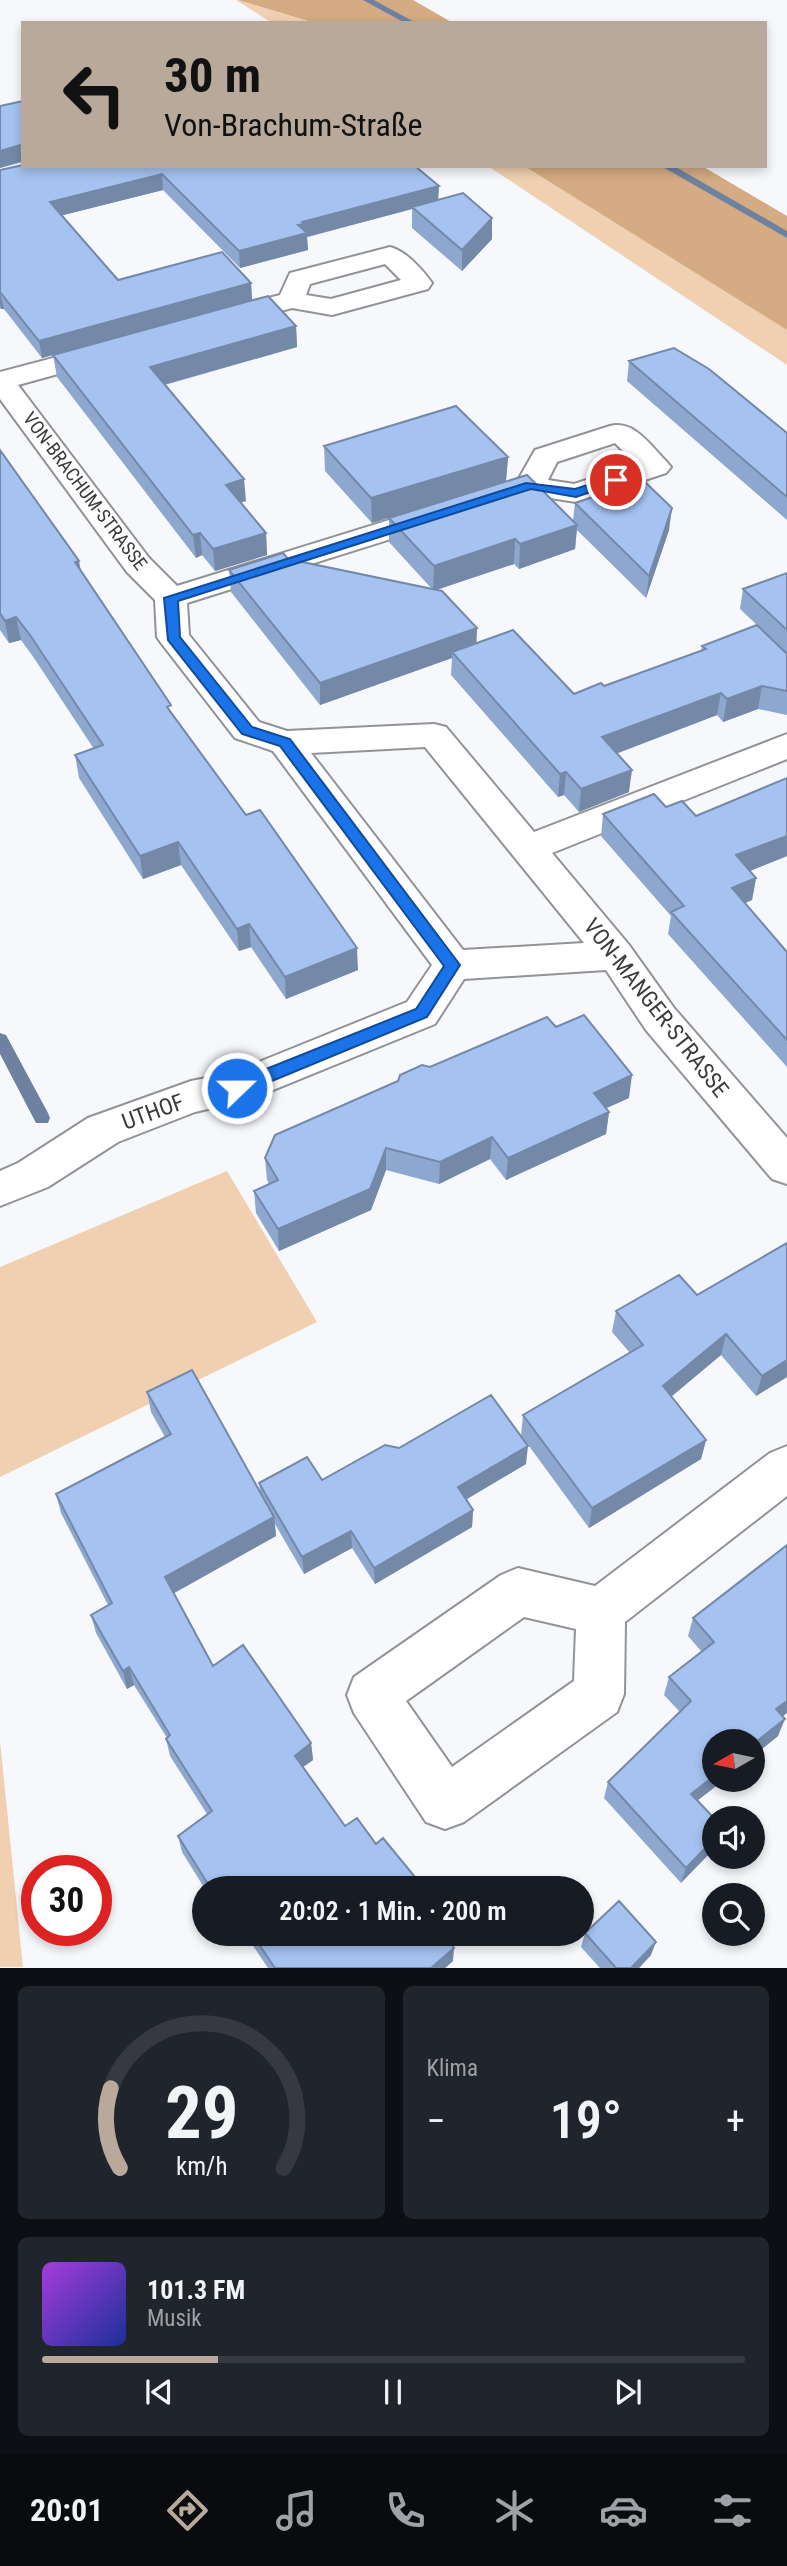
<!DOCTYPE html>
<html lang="de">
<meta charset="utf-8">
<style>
:root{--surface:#171b24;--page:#20242c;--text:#f1f3f6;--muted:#9ea1a6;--line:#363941;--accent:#b8a99a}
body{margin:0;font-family:"Roboto Condensed",sans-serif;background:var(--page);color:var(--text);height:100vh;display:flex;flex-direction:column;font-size:26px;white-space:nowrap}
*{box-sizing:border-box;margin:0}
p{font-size:23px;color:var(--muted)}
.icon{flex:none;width:38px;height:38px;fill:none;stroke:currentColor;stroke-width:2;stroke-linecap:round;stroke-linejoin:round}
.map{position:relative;height:1968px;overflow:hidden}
.panel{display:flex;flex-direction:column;gap:18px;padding:18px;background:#0d0f14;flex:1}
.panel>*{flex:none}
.hud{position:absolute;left:21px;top:21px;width:746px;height:147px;border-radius:0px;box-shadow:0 4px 10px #0003;background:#b8a99a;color:#111;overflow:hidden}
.needle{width:46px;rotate:261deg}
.buttons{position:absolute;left:702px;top:1729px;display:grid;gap:14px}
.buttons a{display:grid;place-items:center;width:63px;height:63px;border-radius:50%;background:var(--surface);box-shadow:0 4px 10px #0003;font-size:35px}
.speed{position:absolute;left:21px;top:1855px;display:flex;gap:14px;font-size:35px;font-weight:700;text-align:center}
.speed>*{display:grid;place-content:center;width:91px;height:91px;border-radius:50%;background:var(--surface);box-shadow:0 4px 10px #0003;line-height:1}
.speed .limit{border:10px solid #d22;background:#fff;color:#111}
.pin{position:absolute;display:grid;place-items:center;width:60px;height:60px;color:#fff;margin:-30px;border:4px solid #fff;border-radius:50%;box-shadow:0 2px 7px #0007}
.me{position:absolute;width:77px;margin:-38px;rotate:68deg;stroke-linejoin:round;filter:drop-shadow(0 0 5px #0008)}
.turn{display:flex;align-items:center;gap:24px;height:147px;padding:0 28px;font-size:32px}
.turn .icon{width:91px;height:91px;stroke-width:2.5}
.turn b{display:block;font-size:49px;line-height:60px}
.big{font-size:52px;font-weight:600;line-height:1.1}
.panel .card{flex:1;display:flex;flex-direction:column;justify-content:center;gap:10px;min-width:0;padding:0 24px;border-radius:10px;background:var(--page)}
.panel .dial{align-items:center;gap:0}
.dial svg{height:182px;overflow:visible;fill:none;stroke:var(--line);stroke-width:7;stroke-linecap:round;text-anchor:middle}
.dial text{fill:var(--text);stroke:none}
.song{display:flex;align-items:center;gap:21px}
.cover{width:84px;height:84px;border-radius:10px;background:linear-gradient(135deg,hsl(280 70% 55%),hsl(230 70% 35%))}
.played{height:7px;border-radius:4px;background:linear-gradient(90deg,var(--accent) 25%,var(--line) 25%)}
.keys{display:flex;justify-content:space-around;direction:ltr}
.heat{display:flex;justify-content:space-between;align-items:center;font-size:38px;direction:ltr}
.panel .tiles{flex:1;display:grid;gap:18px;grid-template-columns:1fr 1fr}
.card:last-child{grid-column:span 2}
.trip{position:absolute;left:192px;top:1876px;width:402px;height:70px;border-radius:35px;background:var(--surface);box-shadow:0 4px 10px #0003;font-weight:600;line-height:70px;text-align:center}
.menu{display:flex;height:112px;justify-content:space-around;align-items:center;background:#090b0e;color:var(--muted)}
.menu .icon{width:49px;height:49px}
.menu .on{color:var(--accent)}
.menu b{font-size:32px;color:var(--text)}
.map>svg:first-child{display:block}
</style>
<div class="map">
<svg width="787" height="1968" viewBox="0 0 787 1968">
<rect width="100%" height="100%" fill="#f6f8fb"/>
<path fill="#f1d0b1" d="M236 0H238L315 23H272Z
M488 166H524L787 330V365Z
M227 1171 317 1322 0 1477V1267Z
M0 1741 23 1967H0Z"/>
<path fill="#d4ab82" d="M238 0H413L453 23H315Z
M524 166H702L787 216V330Z"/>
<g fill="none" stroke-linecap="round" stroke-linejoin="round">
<path fill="#6e81a1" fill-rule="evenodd" d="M363 0H374L416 23H405Z
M661 166H674L787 231V238Z
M0 1033 6 1035 48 1113 50 1118 48 1123H36L0 1054Z"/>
<defs>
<path id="street" d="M390 247C406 251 423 270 432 283L428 289 332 315 292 308 225 326 215 324 212 318 215 312 280 295 290 273ZM385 264 401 280 331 299 306 295 310 284Z
M106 344 116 346 120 352 116 358 18 385 149 558 177 586 518 480 535 450 610 426C634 420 650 445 666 461L671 467 666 473 587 499 576 502 531 495 187 603 189 635 259 722 287 731 434 724 446 727 534 832 787 734V759L552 853 629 945 674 1008 787 1138V1184L772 1179 646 1030 606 970 464 979 435 1024 251 1099 195 1112 118 1142 48 1187 0 1206V1171L18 1163 88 1118 191 1081 232 1073 407 1002 432 965 273 751 235 738 162 644 157 637 155 600 127 572 0 399V372ZM615 443 636 464 574 484 548 480 557 462ZM425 747 584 943 463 950 311 753Z
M787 1446V1496L625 1622 624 1694 617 1712 464 1822 445 1829 426 1822 354 1713 347 1695 354 1677 501 1575 518 1568 595 1586 770 1453ZM524 1617 576 1629 574 1681 452 1767 406 1701Z"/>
</defs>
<use href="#street" stroke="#919395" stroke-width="4"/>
<use href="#street" fill="#fff" fill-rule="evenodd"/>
</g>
<path fill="#8ea7ce" d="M23 101V162L0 168Z
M23 165 439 186 438 200 492 218V239L462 271 412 228V209L307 237 308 250 240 268 163 190 62 215 118 280 251 283 252 300 42 358 4 309H1L0 308V170Z
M296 326 297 347 165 385 246 501 241 502 266 533 267 555 215 571 202 555 196 558 57 377 53 355Z
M629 361 787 433V520L627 381Z
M324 446 508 457 506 481 372 523 325 471Z
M0 450 81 572 172 713 358 970 286 999 251 947 239 951 181 865 143 879 79 778 75 755 94 749 34 658 21 640 9 643 0 630Z
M575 503 669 530 646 598 577 530 575 549 519 569 514 564 436 590 477 628 476 644 574 694 604 686 701 651 702 646 757 625 740 609 743 589 787 573V715L758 709 723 722 717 715 617 753 629 792 579 812 564 795 558 797 451 675 452 658 320 705 231 592 229 570 288 559 432 589 389 542V518L573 521Z
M787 778V856L750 871 756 878 752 900 745 903 787 952V1067L668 934 671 916 601 836 603 814 666 807 696 816Z
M556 1027 629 1098 606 1108 609 1112 606 1134 506 1180 490 1159 439 1184 386 1170 371 1210 279 1251 256 1213 254 1191 269 1184 267 1180 265 1158 430 1067Z
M697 1295 787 1377 756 1396 721 1355 671 1396 706 1440 701 1459 589 1528 521 1435 523 1415 630 1353 612 1332 616 1311Z
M147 1392 260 1492 259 1483 322 1480 399 1448 526 1464 466 1499 473 1510 472 1527 375 1584 352 1548 304 1574 275 1524 276 1536 173 1593 213 1666 311 1743 313 1760 303 1767 345 1826 376 1844 424 1888 205 1889 182 1852 178 1836 207 1814 170 1756 166 1739 167 1738 134 1685 127 1689 96 1633 91 1615 108 1605 61 1513 56 1494 165 1437 151 1412Z
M787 1545V1713L782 1716 778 1736 697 1801 714 1818 681 1883 604 1798 608 1782 680 1712 664 1695 669 1677 702 1652 688 1636 693 1618Z
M585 1933 651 1955 639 1968H600L581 1947Z
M245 1934H444L453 1961 445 1968H268Z"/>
<path fill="#7488a8" d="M20 145 22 161 0 168V151Z
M162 174 163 190 52 218 50 202Z
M439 186 438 202 412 207V209L307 237 308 250 240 268 239 251 298 225 302 222Z
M492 218V239L462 271V250Z
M251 283 252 300 42 358 39 341Z
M0 292 4 309H1L0 304Z
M296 326 297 347 152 388 150 367Z
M508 457 506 481 372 523 371 498Z
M244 479 246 501 228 507 226 485Z
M672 508 669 530 646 598 649 576Z
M577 525 575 549 519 569 520 544Z
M200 533 202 555 196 558 193 535Z
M266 533 267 555 215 571 213 549Z
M515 539 514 564 433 591 434 566Z
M79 561 83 583 75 562Z
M16 617 21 640 9 643 5 621Z
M477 628 476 650 452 652V658L320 705V683Z
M762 686 758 709 723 722 727 699Z
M721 693 717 715 600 760 602 737Z
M632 770 629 792 579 812 581 789Z
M566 772 564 795 558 797 560 774Z
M787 836V856L732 878 736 855Z
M178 842 181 865 143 879 140 856Z
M756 878 752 900 728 910 732 888Z
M249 924 251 947 239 951 237 929Z
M357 948 358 970 286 999 285 977Z
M632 1075 629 1098 591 1115 594 1093Z
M609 1112 606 1134 506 1180 508 1158Z
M492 1137 490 1159 439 1184 440 1162Z
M386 1148V1170L371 1210 279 1251 278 1229Z
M726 1334 721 1355 659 1407 663 1386Z
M787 1360V1377L756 1396 762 1376Z
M706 1440 701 1459 589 1528 592 1508Z
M528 1446 526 1464 457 1505 458 1487Z
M473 1510 472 1527 375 1584 374 1568Z
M274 1517 276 1536 169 1596 165 1577Z
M351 1531 352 1548 304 1574 302 1557Z
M129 1667 134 1685 127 1689 123 1671Z
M787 1701V1713L769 1727 776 1709Z
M785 1719 778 1736 752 1757V1745Z
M311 1743 313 1760 296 1772 295 1756Z
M714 1776V1780H724L685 1810 691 1794Z
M714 1839V1849L681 1883 686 1868Z
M215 1879 217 1888H209L208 1884Z
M656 1942 651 1955 639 1968H631Z
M454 1948 453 1961 445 1968H431Z"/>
<path fill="#a5c2f0" stroke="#7488a8" stroke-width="2" d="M23 101V146L20 145 0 151V106Z
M23 165V166H415L439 186 302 222 304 224 298 225 307 233 239 251 162 174 50 202 118 280 222 252 251 283 39 341 0 292V170Z
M463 193 492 218 462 250 412 207Z
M268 296 296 326 150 367 244 479 226 485 266 533 213 549 200 533 193 535 53 355Z
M674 348 709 369 787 433V497L629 361Z
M456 406 508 457 371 498 324 446Z
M0 450 79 561 75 562 171 705 167 707 246 815 260 810 357 948 285 977 249 924 237 929 178 842 140 856 75 755 103 745 30 635 16 617 5 621 0 613Z
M527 475 577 525 520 544 515 539 434 566 389 518Z
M643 480 672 508 649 576 575 503Z
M283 553 288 559 442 591 477 628 320 683 229 570Z
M787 573V630L743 589Z
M757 625 787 654V691L762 686 727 699 721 693 602 737 632 770 581 789 566 772 560 774 452 652 513 630 574 694 601 683 604 686 706 649 702 646Z
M787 778V836L736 855 756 878 732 888 787 952V1040L671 912 684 906 603 814 654 794 666 807 682 801 696 816Z
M584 1015 632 1075 594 1093 609 1112 508 1158 492 1137 440 1162 386 1148 370 1189 278 1229 254 1191 278 1180 265 1158 275 1135 398 1081 400 1075 422 1065 430 1067 547 1017 556 1027Z
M787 1243V1360L762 1376 726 1334 663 1386 706 1440 592 1508 523 1415 643 1345 616 1311 679 1275 697 1295Z
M192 1370 274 1517 165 1577 213 1666 243 1645 311 1743 295 1756 345 1826 357 1818 376 1844 383 1838 424 1888H221L215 1879 208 1884 178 1836 212 1811 166 1739 170 1735 129 1667 123 1671 91 1615 112 1603 56 1494 171 1434 147 1392Z
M491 1395 528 1446 458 1487 473 1510 374 1568 351 1531 302 1557 259 1483 307 1457 322 1480 385 1445 399 1448Z
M787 1545V1701L776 1709 785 1719 752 1745V1741H714V1776L691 1794 714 1818V1839L686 1868 608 1782 691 1701 669 1677 714 1642 693 1618Z
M619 1901 656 1942 631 1968H616L585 1933Z
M252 1934H444L454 1948 431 1968H275Z"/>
<path fill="#1a73e8" stroke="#114b97" stroke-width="2" d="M616 476 620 477V482L576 497 531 489 178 601 180 637 252 727 290 739 460 965 427 1017 243 1093H231V1083L416 1009 444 966 280 746 242 734 168 640 164 598 526 483 575 489Z"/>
<g text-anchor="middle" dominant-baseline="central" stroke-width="5" stroke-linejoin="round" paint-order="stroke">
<g font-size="19" fill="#3b3b3c" stroke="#fff">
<text transform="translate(85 491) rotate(53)">VON-BRACHUM-STRASSE</text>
</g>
<g font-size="23" fill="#3b3b3c" stroke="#fff">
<text transform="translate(656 1008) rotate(52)">VON-MANGER-STRASSE</text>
<text transform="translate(153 1112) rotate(-20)">UTHOF</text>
</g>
</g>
</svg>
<div class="buttons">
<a><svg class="needle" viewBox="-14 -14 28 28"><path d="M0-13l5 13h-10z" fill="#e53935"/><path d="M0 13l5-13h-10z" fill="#9ea1a6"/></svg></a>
<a><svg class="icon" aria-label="sound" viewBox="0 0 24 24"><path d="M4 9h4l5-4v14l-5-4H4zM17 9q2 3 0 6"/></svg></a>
<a><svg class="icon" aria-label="search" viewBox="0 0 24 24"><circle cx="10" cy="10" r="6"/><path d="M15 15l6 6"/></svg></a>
</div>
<div class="speed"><div class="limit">30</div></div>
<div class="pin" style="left:616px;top:480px;background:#d93025"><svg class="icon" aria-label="arrive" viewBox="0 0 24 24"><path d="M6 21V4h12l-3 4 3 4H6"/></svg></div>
<svg class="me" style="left:237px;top:1088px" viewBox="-20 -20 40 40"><circle r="17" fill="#1a73e8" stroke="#fff" stroke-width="3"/><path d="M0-11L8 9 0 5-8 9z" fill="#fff"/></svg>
<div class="trip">20:02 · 1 Min. · 200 m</div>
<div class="hud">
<div class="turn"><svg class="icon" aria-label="left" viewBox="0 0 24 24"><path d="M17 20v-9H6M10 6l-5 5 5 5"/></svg><div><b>30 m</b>Von-Brachum-Straße</div></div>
</div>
</div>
<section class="panel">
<div class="tiles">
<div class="card dial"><svg viewBox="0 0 100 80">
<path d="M14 69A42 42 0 1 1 86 69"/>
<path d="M14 69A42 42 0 0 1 10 34" stroke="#b8a99a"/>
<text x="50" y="56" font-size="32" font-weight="700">29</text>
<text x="50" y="72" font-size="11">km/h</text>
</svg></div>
<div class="card"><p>Klima</p>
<div class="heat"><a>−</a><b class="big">19°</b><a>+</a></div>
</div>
<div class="card">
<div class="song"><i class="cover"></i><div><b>101.3 FM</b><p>Musik</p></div></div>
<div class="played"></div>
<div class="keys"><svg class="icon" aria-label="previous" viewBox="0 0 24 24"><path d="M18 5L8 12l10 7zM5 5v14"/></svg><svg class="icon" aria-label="pause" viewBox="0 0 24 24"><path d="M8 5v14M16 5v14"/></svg><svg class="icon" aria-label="next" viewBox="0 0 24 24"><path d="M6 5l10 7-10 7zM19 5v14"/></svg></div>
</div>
</div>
</section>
<nav class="menu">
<b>20:01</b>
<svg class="icon on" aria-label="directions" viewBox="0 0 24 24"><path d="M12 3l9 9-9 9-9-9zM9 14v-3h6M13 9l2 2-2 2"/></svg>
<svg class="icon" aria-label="music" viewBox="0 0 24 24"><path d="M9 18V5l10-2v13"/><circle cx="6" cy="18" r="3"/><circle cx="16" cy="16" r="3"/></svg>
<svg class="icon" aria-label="phone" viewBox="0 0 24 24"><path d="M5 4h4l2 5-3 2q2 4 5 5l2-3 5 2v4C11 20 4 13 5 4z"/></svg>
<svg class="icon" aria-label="climate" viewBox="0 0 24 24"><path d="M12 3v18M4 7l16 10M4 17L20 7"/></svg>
<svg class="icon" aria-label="car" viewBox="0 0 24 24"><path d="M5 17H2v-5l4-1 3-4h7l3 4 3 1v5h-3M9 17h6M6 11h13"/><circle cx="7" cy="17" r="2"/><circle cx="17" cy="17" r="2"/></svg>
<svg class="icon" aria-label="filters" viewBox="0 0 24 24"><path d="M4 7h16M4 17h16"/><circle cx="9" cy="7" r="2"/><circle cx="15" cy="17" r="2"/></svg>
</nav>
